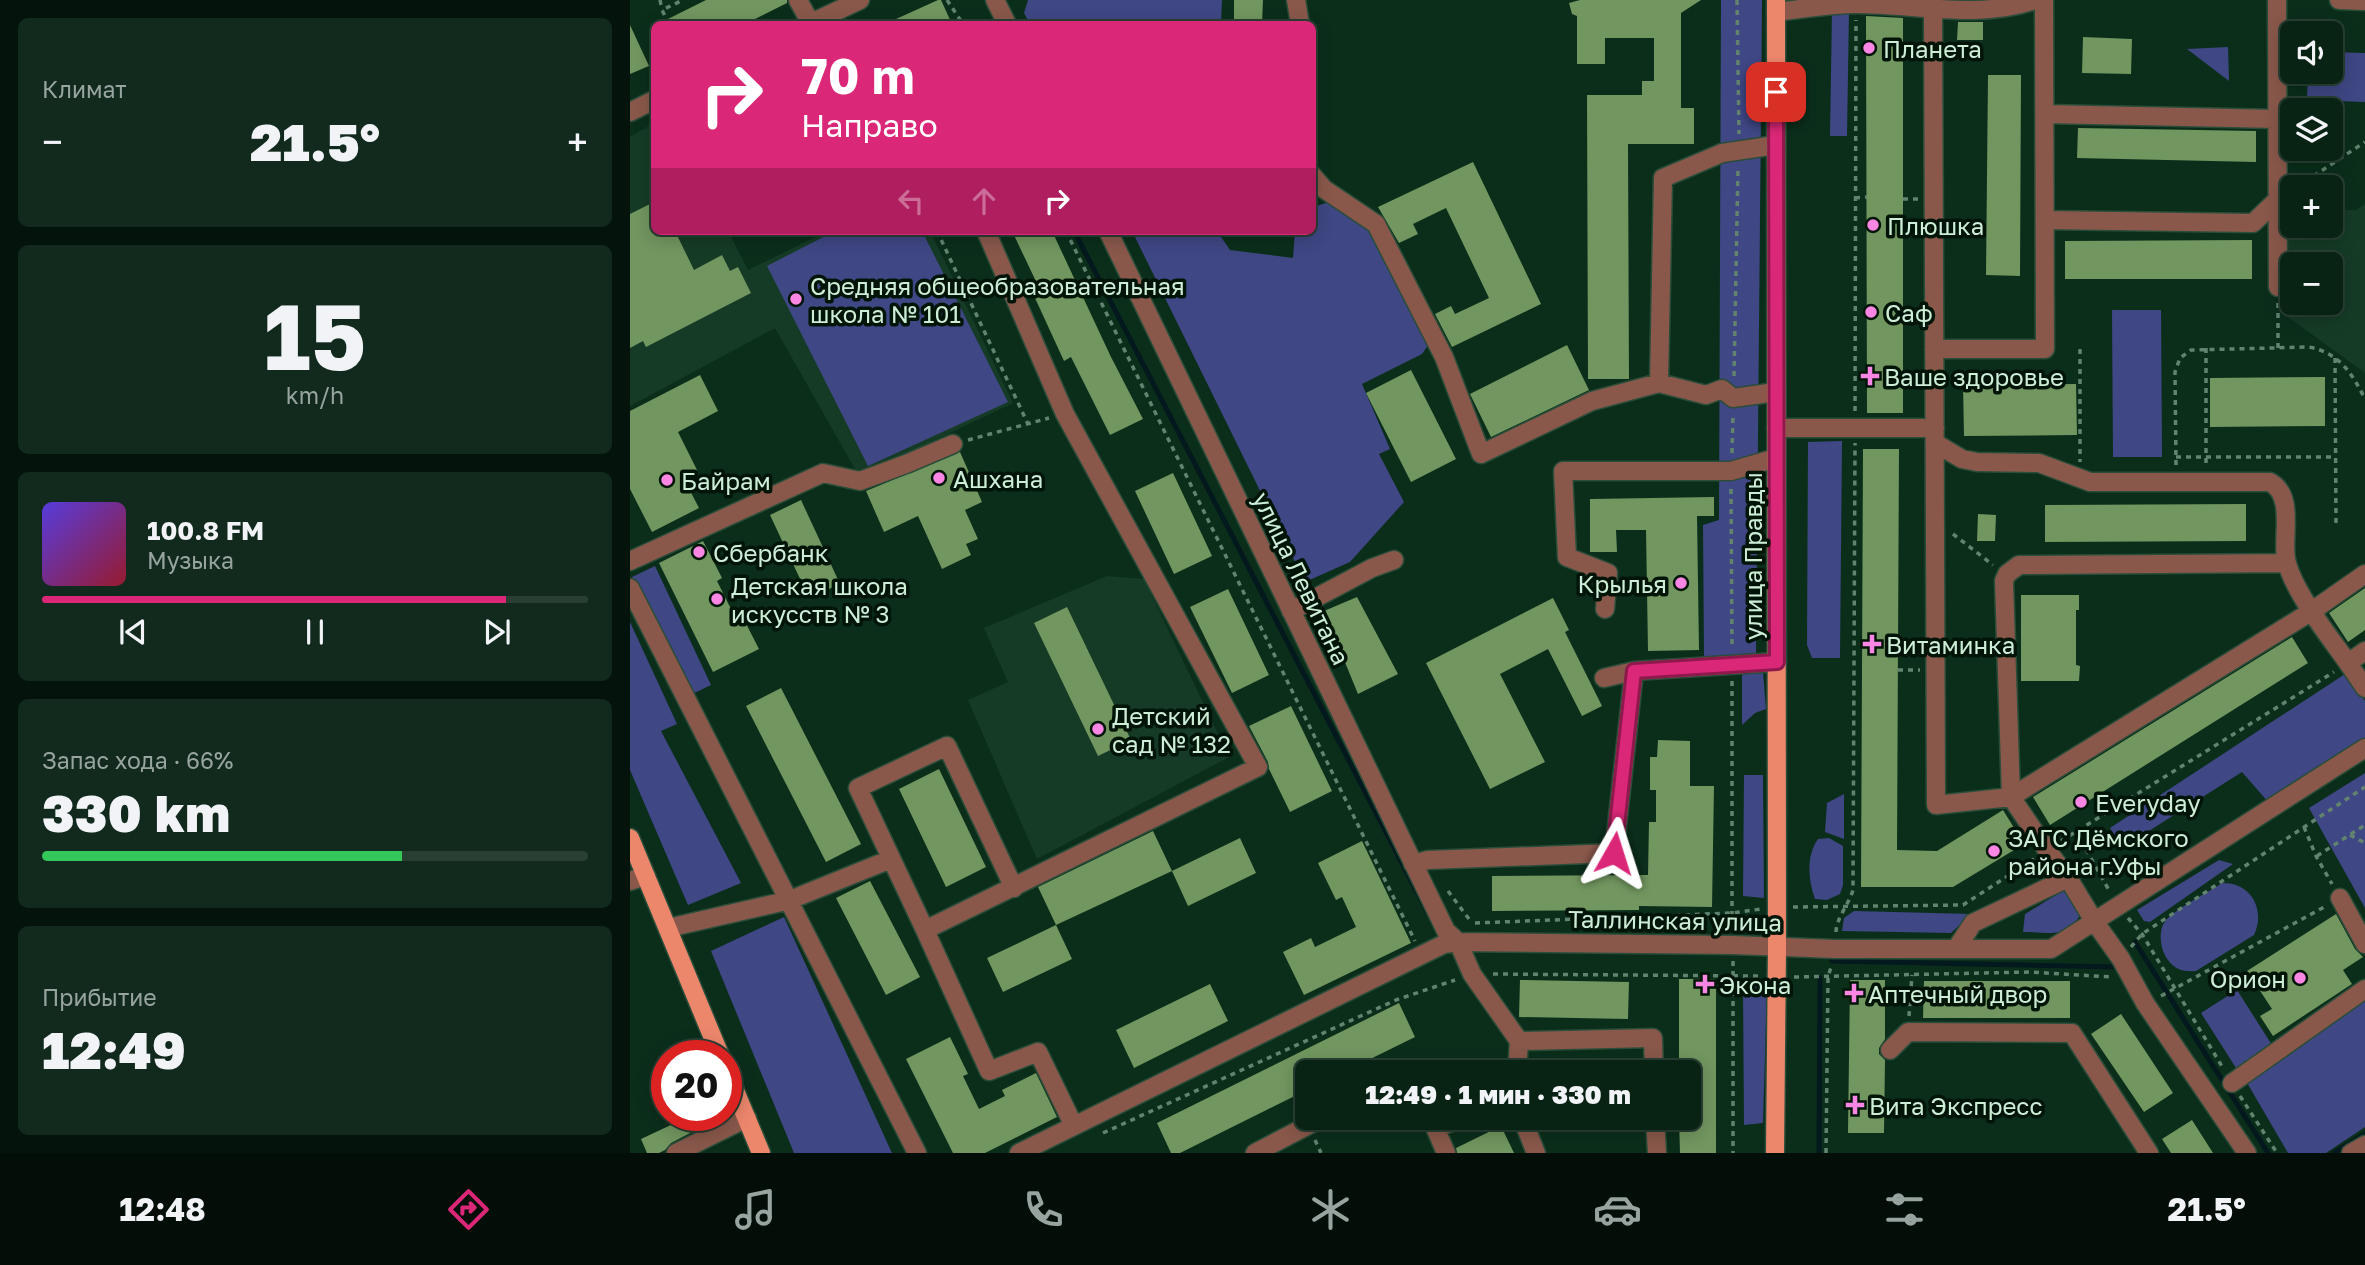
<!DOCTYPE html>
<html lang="ru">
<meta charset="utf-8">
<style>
:root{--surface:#082214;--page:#112a1d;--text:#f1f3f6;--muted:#98a4a0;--line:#293f34;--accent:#db2777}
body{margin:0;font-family:"Golos Text",sans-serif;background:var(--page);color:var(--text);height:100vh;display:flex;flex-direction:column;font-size:26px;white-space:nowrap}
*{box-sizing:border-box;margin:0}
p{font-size:23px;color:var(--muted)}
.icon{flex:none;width:38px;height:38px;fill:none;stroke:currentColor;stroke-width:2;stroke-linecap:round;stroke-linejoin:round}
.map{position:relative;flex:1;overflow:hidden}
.side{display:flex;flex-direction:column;gap:18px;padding:18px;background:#04130b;width:630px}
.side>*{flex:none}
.guide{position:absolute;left:21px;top:21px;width:665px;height:214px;border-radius:10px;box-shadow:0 4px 18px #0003,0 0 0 2px var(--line);background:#db2777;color:#fff;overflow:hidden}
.fabs{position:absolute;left:1650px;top:21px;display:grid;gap:14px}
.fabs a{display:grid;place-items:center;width:63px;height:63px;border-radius:10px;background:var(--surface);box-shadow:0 4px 18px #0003,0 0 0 2px var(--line);font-size:35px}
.speed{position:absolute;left:21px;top:1040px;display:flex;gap:14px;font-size:35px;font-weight:700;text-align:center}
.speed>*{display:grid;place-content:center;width:91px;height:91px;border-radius:50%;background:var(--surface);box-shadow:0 4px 18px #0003,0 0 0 2px var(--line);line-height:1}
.speed .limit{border:10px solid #d22;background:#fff;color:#111}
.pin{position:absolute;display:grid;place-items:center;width:60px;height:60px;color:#fff;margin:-30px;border-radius:14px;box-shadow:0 4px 10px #0006}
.me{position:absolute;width:77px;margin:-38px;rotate:6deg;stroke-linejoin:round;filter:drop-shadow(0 0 5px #0008)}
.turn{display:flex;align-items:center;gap:24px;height:147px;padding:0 35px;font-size:32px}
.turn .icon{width:91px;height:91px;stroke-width:2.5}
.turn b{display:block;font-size:49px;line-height:60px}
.lanes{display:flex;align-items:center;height:66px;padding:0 35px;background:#0003;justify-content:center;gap:35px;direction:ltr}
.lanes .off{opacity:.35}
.big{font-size:52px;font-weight:800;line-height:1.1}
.side .card{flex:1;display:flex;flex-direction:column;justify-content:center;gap:10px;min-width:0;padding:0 24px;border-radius:10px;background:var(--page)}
.side .dial{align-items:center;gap:0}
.dial b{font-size:91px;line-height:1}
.song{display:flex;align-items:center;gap:21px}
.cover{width:84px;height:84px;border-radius:10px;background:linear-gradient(135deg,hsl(250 70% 55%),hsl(350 70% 35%))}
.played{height:7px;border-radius:4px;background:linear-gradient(90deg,var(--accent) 85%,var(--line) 85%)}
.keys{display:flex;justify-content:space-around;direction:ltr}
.heat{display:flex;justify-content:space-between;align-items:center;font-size:38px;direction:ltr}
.charge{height:10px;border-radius:5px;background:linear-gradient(90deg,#34c759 66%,var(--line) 0)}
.trip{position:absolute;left:665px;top:1060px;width:406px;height:70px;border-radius:10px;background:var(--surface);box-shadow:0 4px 18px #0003,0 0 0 2px var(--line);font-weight:800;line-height:70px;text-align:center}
.tab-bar{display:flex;height:112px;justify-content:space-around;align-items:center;background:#030e08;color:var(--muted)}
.tab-bar .icon{width:49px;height:49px}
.tab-bar .on{color:var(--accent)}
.tab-bar b{font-size:32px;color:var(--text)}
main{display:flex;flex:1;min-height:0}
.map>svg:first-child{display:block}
</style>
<main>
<section class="side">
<div class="card"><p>Климат</p>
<div class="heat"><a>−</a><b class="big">21.5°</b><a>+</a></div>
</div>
<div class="card dial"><b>15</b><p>km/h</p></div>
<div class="card">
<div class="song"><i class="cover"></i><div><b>100.8 FM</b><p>Музыка</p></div></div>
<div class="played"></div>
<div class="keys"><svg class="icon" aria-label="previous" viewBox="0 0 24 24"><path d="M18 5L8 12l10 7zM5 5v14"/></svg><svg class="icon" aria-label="pause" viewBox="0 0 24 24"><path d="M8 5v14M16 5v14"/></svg><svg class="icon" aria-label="next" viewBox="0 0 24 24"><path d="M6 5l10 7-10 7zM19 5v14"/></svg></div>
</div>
<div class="card"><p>Запас хода · 66%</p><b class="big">330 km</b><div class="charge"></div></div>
<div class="card"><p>Прибытие</p><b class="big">12:49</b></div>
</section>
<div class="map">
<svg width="1735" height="1153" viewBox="0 0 1735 1153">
<rect width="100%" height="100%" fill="#0b2e1b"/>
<path fill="#153b26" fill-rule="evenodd" d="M24 123V231H98L118 270 198 231H300L383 403 229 476 145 328 0 406V137Z
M1735 204V373L1658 317 1656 210H1662V226H1701V210H1726ZM1662 264H1701V303H1662Z
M477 576 514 579 599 757 407 859 338 700 378 682 354 628Z"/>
<path fill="#3f4784" d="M398 0H592L591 24H400L394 13Z
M1091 0H1132L1126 653 1074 657 1073 525 1089 520Z
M1202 10H1219L1217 136H1200Z
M1598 47 1599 81 1557 49Z
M1701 52 1735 53V102L1677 100 1678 72H1701Z
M702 201 754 232 805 335 792 354 732 384 760 449 749 454 774 502 720 562 675 582 502 231H587L600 250 663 258 665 231H682L683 207Z
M205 231H292L378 402 238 466 137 266Z
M1482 310H1531L1532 457H1483Z
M1212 441 1210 658H1182L1177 645 1178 442Z
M25 566 81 685 58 696 2 577Z
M0 622 47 724 31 731 111 883 58 905 0 770Z
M1116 669 1133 672 1136 709 1125 713 1112 725V676Z
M1715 674 1735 701V740L1639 803 1612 772 1492 848 1480 828Z
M1735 773V908L1679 808Z
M1114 775H1133L1134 898 1113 896Z
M1214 794V839L1195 832 1197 803Z
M1199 838 1213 846V885L1210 894 1197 900 1185 899C1178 880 1176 856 1188 839Z
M1589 860 1603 864 1520 922 1514 921 1507 910Z
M1592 883C1621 882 1636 910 1624 935L1566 971C1554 972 1545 970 1538 960 1530 950 1527 929 1537 919 1549 907 1577 893 1592 883Z
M1434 890 1445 893 1453 911C1435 940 1424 932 1393 932L1395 914Z
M1224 911 1341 914 1321 933 1212 931 1214 918Z
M154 917 262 1153H164L81 951Z
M1128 979 1137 988 1133 1123 1114 1125 1113 987 1117 982Z
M1607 990 1642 1045 1606 1068 1571 1013Z
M1735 999V1127L1696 1153H1658L1616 1081Z"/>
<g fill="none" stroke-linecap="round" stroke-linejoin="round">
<path stroke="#03191e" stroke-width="5" d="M444 231 798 913
M1505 942 1638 1153
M1202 961 1486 967
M1189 1153 1190 978
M1704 1153 1735 1134"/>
</g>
<path fill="#71965f" d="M76 0H157V3L115 24H28Z
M308 0H311L322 24H255Z
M604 0H633L632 24H604Z
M950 0H1071L1051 13V108H1064V144H998L999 379H958L957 95H1012V81H1024V38H975V64H947V16L942 14 939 3Z
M1236 16 1273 18V413H1237Z
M1328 22H1353V40H1327Z
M0 25 19 66 0 74Z
M1453 37 1502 39 1501 74 1452 73Z
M1358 75H1391L1390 276 1356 275Z
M1448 128 1626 131V162L1447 158Z
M843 162 911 304 822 347 805 314 821 306 825 314 859 298 816 208 783 224 788 234 769 243 748 207Z
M24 202V231H45L64 270 92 255 100 271 108 267 121 293 16 347 13 341 0 348V214Z
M382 231H422L481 357 513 419 480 435 441 357 434 361 405 298 412 294Z
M1622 240V279H1435V241Z
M937 345 959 390 861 437 840 394Z
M781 370 826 459 781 482 736 393Z
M70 375 88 411 48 432 67 470 53 477 69 508 22 532 0 489V411Z
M1695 377V426L1580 427V378Z
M1446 384 1447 435 1334 436 1333 385Z
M1233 449H1269L1267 850 1307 851 1373 810 1394 844 1323 887H1231Z
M330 452 352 502 335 510 348 539 336 544 341 555 312 569 288 516 254 532 236 491Z
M543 473 582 556 544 574 505 491Z
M1084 497V516H1067L1069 650 1018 651 1016 530H986L987 552H960V499Z
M171 500 210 584 179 598 140 515Z
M1616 504V541L1415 542V505Z
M1348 514 1366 515 1365 541H1347Z
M73 541 92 578 87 581 103 613 109 610 129 649 83 672 29 563Z
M1735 588V630L1718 642 1699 613Z
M598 589 639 675 602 693 560 607Z
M1391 595H1449V610H1446V665L1450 666 1449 681H1391Z
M727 597 768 674 728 694 694 611Z
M923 598 939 630 935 632 972 706 952 716 918 649 870 674 915 762 860 789 796 663Z
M437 607 501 740 468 756 404 623Z
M1662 637 1678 663 1420 825 1403 797Z
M151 688 231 844 196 862 116 706Z
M661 706 702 791 660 812 639 769 638 762 619 726Z
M1028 740 1060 741V786H1084L1082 907 1009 906V910L862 911V876L1018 875 1019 822H1026V790H1020V757H1027Z
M309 769 356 867 316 887 269 789Z
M523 831 542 871 426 925 408 887Z
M610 838 626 873 558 906 542 871Z
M732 841 781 943 674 995 653 952 681 938 685 947 726 927 712 897 706 900 688 863Z
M240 881 290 977 256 995 206 898Z
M1706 914 1725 949 1733 957 1713 970 1722 984 1643 1036 1630 1016 1642 1009 1617 971Z
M426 925 442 959 373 992 357 958Z
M1049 979H1086V1153H1050L1049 1118H1059V1073H1049Z
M890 980 999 982 998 1019 889 1017Z
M1220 980H1255V1039L1249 1048V1054L1255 1060 1254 1133H1218Z
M1294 981H1440V1018H1293Z
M580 984 598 1021 504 1068 486 1030Z
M769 1003 785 1037 712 1073H677V1090L550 1153H541L527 1123Z
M1491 1014 1543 1093 1514 1112 1461 1034Z
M320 1037 338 1074 333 1076 349 1109 375 1096 372 1090 406 1073 427 1117 355 1153H323L276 1059Z
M58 1117 64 1131 41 1143 35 1150 29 1153H17L11 1139Z
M1562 1120 1583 1153H1541L1532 1139Z
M871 1126 884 1153H827L826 1148Z"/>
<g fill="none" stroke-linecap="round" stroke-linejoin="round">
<defs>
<path id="minor" d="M168 0 181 24
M365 0 377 24
M666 0 670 24
M1647 0 1648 287
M1709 0 1735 1
M1303 10 1306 805 1381 797 1682 611 1735 574
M1146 12C1172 9 1200 4 1227 4 1286 4 1348 20 1405 0
M179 24 230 0
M0 112 24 100
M1415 114 1647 119
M1146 145 1092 153 1033 178 1029 383 1076 395 1092 389 1103 398 1146 392
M682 175 694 189 746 224 814 357 851 454 962 401 1029 383
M1415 220 1623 223 1647 200
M356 231 435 414 628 767 295 930 228 788 317 746 384 888
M478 231 816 931 828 942 842 974 889 1041 887 1073
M1304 349H1415L1414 0
M1146 428H1305
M1305 443 1332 459 1347 462 1409 463 1460 482H1640C1665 496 1652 535 1656 559 1662 590 1699 636 1718 663
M0 561 193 473 230 481 276 464 323 444
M0 588 287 1153
M975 609 978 573 937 557 933 471H1101L1146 458
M661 611 742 568 764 560
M1735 651 1718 663 1735 688
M974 678 1004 671 1147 662
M783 864 798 860 984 853 1004 671
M0 881 16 876
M1710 898 1735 944
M38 928 160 900 261 859
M295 930 359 1071 408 1052 444 1126
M1326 949 1343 923 1438 878
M889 1041 1023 1038 1024 1073
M1260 1050 1278 1032 1442 1033 1519 1153
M779 1073H780
M1602 1083 1735 989
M801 1118 816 1153
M892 1118 906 1153
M1025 1118 1027 1153
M805 1128 833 1118
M46 1153 117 1118
M389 1153 814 944 828 942 1102 945 1205 949H1421L1735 748
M625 1153 692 1118
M1617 1153 1515 1003 1491 959 1464 921 1438 878 1417 850 1381 797 1374 581 1377 574 1389 565 1657 563
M1721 1153 1735 1145"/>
<path id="major" d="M0 838 90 1055
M96 1069 131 1153
M1145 1153 1147 946 1146 0"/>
</defs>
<use href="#minor" stroke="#2a4d39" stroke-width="21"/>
<use href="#major" stroke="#2a4d39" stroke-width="21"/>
<path stroke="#62846f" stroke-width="3.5" stroke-dasharray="5 5" stroke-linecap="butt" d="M30 0 32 10
M317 0 333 24
M1107 0 1109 134
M39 24 32 10 53 0
M1667 187 1735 142
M1225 198 1237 197
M1273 199H1288
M307 231 398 424
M436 231 785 941
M1648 303V348
M1576 348V465
M1450 349V462
M1705 358 1706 523
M1104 376 1108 167
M1225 411 1226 20
M338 440 419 418
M1102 453 1103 415
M1546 457H1705
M1546 465 1545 372 1550 358 1561 350 1679 347C1709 353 1722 373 1735 399
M1101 489 1102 649
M1323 534 1363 565
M1268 670H1290
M1102 681V929
M1674 827 1686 856 1702 884
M1446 832 1480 892
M1720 835 1735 843
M1431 841 1704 672
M1687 856 1735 825
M818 891 842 923
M1163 907 1333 905 1404 859
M1498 918 1512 934 1593 1068
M845 923 1102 913 1131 909
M1206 932C1206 919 1219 904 1223 890L1225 443
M1501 947 1512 934 1735 787
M1103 961V1153
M863 974 1129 976
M1164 977 1400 972 1481 977
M1531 996 1696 906
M1279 1016 1282 975
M1610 1096 1647 1153
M473 1133 766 1000 825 980
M685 1140 691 1153
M1196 1153 1198 977 1201 967"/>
<use href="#minor" stroke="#89584b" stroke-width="18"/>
<use href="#major" stroke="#ec876c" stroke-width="18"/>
</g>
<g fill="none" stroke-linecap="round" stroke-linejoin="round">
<defs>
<path id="route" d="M984 853 1004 671 1147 662 1146 92"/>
</defs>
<use href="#route" stroke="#8e194d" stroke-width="18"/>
<use href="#route" stroke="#db2777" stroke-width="12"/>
</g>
<g fill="#fc86e3" stroke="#001407" stroke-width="2.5">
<circle cx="1239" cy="48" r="7"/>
<circle cx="1243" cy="225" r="7"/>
<circle cx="166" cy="299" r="7"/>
<circle cx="1241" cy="312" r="7"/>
<path d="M1236.5 365.5h7v7h7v7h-7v7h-7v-7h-7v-7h7z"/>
<circle cx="309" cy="478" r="7"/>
<circle cx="37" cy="480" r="7"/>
<circle cx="69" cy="552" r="7"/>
<circle cx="1051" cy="583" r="7"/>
<circle cx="87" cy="599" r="7"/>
<path d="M1238.5 633.5h7v7h7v7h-7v7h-7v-7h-7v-7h7z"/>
<circle cx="468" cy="729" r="7"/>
<circle cx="1451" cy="802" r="7"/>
<circle cx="1364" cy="851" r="7"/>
<circle cx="1670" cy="978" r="7"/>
<path d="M1071.5 973.5h7v7h7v7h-7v7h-7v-7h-7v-7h7z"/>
<path d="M1220.5 982.5h7v7h7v7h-7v7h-7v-7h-7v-7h7z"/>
<path d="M1221.5 1094.5h7v7h7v7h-7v7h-7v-7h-7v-7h7z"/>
</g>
<g text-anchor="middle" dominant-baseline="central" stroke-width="7" stroke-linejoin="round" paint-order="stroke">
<g font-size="24" fill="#cdedd7" stroke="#001407" text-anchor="start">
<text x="1253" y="48">Планета</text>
<text x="1257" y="225">Плюшка</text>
<text x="180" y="285">Средняя общеобразовательная<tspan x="180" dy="28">школа № 101</tspan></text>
<text x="1255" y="312">Саф</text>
<text x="1254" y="376">Ваше здоровье</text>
<text x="323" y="478">Ашхана</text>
<text x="51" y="480">Байрам</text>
<text x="83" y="552">Сбербанк</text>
<text x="1037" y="583" text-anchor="end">Крылья</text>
<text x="101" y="585">Детская школа<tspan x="101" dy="28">искусств № 3</tspan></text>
<text x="1256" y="644">Витаминка</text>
<text x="482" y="715">Детский<tspan x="482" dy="28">сад № 132</tspan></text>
<text x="1465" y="802">Everyday</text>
<text x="1378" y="837">ЗАГС Дёмского<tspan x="1378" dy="28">района г.Уфы</tspan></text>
<text x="1656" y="978" text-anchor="end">Орион</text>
<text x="1089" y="984">Экона</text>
<text x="1238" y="993">Аптечный двор</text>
<text x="1239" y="1105">Вита Экспресс</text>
</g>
<g font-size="24" fill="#cdedd7" stroke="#001407">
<text transform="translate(1122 556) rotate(-90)">улица Правды</text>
<text transform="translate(672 578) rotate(64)">улица Левитана</text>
<text transform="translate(1045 920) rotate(1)">Таллинская улица</text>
</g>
</g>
</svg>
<div class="fabs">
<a><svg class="icon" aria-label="sound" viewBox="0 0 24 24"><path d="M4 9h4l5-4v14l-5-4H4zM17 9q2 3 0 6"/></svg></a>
<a><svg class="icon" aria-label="layers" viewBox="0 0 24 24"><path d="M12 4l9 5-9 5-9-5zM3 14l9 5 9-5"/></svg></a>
<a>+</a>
<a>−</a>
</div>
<div class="speed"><div class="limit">20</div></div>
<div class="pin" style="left:1146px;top:92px;background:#d93025"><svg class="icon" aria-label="arrive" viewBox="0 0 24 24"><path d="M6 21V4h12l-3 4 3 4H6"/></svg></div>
<svg class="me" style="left:984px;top:853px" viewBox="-20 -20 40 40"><path d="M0-17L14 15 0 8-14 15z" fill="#db2777" stroke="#fff" stroke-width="4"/></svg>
<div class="trip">12:49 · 1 мин · 330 m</div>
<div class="guide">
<div class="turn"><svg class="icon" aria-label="right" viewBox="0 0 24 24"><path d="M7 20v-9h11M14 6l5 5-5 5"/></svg><div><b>70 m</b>Направо</div></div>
<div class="lanes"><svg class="icon off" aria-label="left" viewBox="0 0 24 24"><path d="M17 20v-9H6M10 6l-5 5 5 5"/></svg><svg class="icon off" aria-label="ahead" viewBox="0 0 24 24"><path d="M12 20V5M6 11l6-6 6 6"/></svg><svg class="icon" aria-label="right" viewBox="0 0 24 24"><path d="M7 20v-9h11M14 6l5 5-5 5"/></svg></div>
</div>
</div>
</main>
<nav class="tab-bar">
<b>12:48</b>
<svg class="icon on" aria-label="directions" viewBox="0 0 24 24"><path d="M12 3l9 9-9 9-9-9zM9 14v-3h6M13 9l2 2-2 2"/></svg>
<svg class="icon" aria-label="music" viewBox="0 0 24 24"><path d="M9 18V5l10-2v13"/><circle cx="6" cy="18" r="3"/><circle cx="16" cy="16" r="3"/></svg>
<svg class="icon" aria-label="phone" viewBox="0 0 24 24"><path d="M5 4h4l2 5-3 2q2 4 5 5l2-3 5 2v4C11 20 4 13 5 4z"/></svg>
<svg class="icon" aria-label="climate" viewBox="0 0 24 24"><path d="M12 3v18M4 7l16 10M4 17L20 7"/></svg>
<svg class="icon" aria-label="car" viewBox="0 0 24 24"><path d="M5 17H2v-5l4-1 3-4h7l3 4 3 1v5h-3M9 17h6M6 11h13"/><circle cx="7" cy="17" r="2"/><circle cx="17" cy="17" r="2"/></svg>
<svg class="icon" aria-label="filters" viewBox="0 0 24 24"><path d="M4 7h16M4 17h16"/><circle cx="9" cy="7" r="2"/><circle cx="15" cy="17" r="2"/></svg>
<b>21.5°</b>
</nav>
